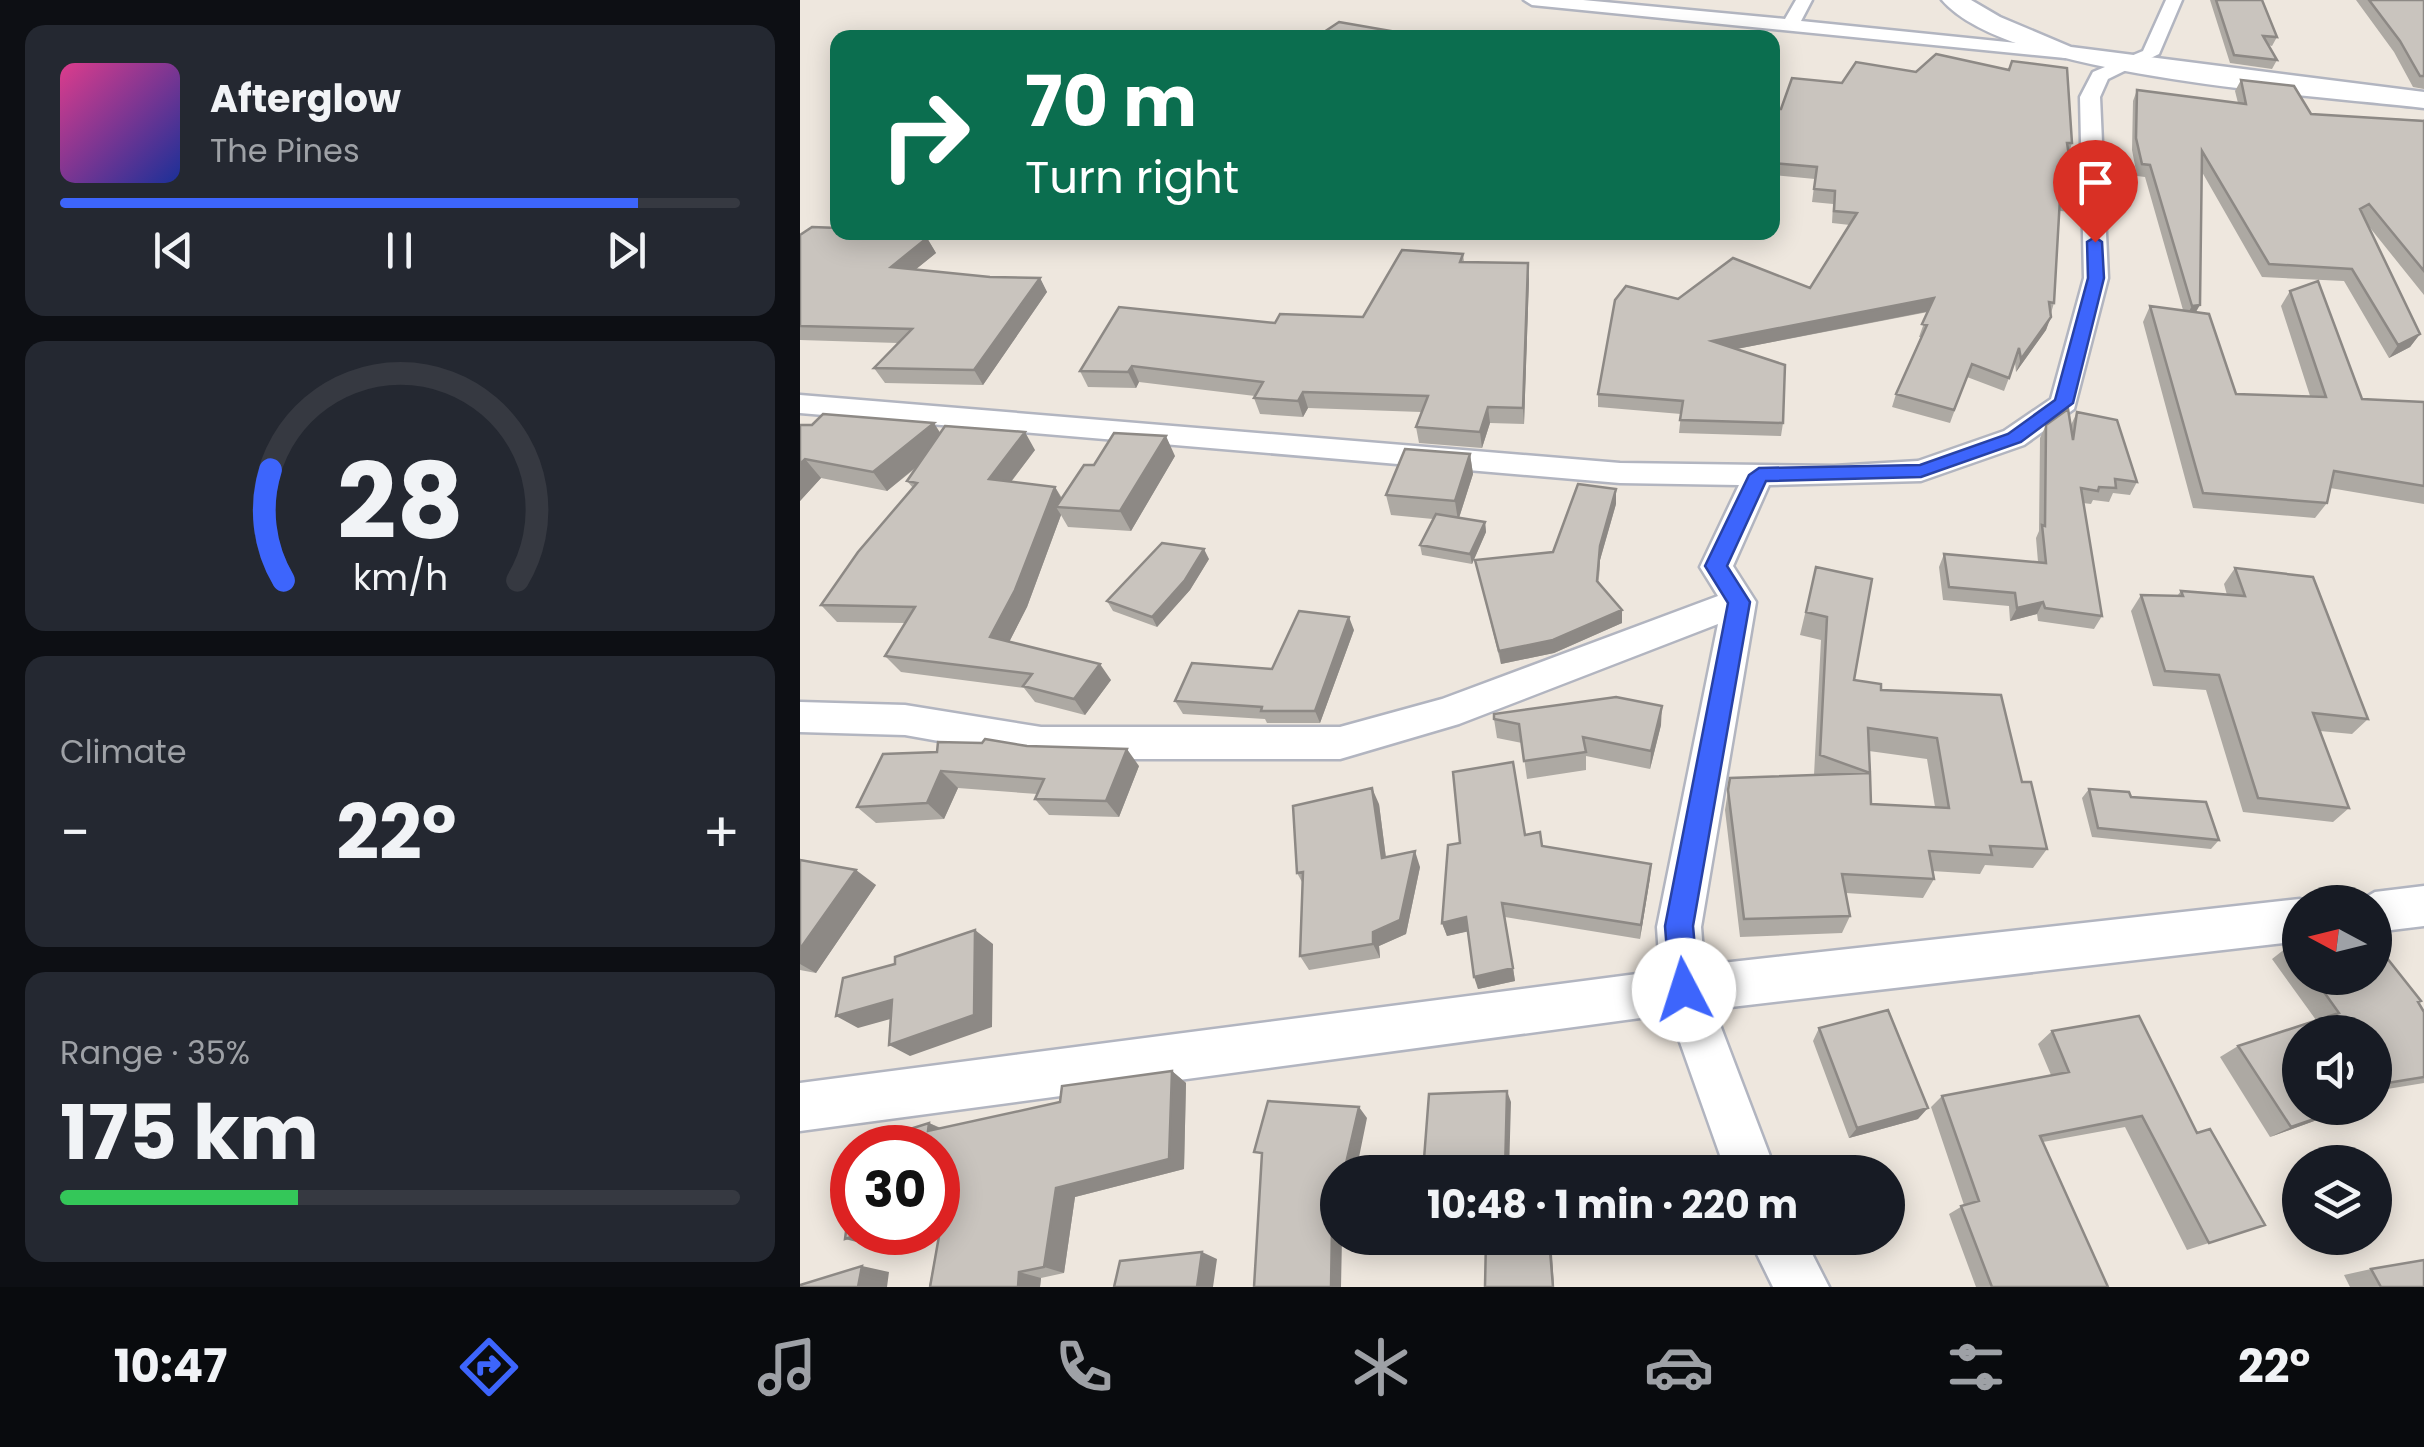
<!DOCTYPE html>
<meta charset="utf-8">
<style>
:root{--surface:#171b24;--page:#242831;--text:#f1f3f6;--muted:#9ea1a6;--line:#363941;--accent:#3d65fc}
body{margin:0;font-family:Poppins,sans-serif;background:var(--page);color:var(--text);height:100vh;display:flex;flex-direction:column;font-size:38px;white-space:nowrap}
*{box-sizing:border-box;margin:0}
p{font-size:32px;color:var(--muted)}
.icon{flex:none;width:55px;height:55px;fill:none;stroke:currentColor;stroke-width:2;stroke-linecap:round;stroke-linejoin:round}
.map{position:relative;flex:1;overflow:hidden}
.sheet{display:flex;flex-direction:column;gap:25px;padding:25px;background:#0d0f14;width:800px}
.sheet>*{flex:none}
.guide{position:absolute;left:30px;top:30px;width:950px;height:210px;border-radius:20px;box-shadow:0 5px 25px #0003;background:#0b6e4f;color:#fff;overflow:hidden}
.needle{width:65px;rotate:277deg}
.fabs{position:absolute;left:1482px;top:885px;display:grid;gap:20px}
.fabs a{display:grid;place-items:center;width:110px;height:110px;border-radius:50%;background:var(--surface);box-shadow:0 5px 25px #0003;font-size:50px}
.speed{position:absolute;left:30px;top:1125px;display:flex;gap:20px;font-size:50px;font-weight:700;text-align:center}
.speed>*{display:grid;place-content:center;width:130px;height:130px;border-radius:50%;background:var(--surface);box-shadow:0 5px 25px #0003;line-height:1}
.speed .limit{border:15px solid #d22;background:#fff;color:#111}
.pin{position:absolute;display:grid;place-items:center;width:85px;height:85px;color:#fff;margin:-102px -42px;border-radius:50% 50% 50% 0;rotate:-45deg;box-shadow:0 0 10px #0007}
.pin .icon{rotate:45deg}
.me{position:absolute;width:110px;margin:-55px;rotate:355deg;stroke-linejoin:round;filter:drop-shadow(0 0 8px #0008)}
.turn{display:flex;align-items:center;gap:35px;height:210px;padding:0 30px;font-size:45px}
.turn .icon{width:130px;height:130px;stroke-width:2.5}
.turn b{display:block;font-size:70px;line-height:85px}
.big{font-size:75px;font-weight:700;line-height:1.1}
.sheet .widget{flex:1;display:flex;flex-direction:column;justify-content:center;gap:15px;min-width:0;padding:0 35px;border-radius:20px;background:var(--page)}
.sheet .dial{align-items:center;gap:0}
.dial svg{height:260px;overflow:visible;fill:none;stroke:var(--line);stroke-width:7;stroke-linecap:round;text-anchor:middle}
.dial text{fill:var(--text);stroke:none}
.song{display:flex;align-items:center;gap:30px}
.cover{width:120px;height:120px;border-radius:15px;background:linear-gradient(135deg,hsl(330 70% 55%),hsl(230 70% 35%))}
.played{height:10px;border-radius:5px;background:linear-gradient(90deg,var(--accent) 85%,var(--line) 85%)}
.keys{display:flex;justify-content:space-around;direction:ltr}
.heat{display:flex;justify-content:space-between;align-items:center;font-size:55px;direction:ltr}
.charge{height:15px;border-radius:8px;background:linear-gradient(90deg,#34c759 35%,var(--line) 0)}
.trip{position:absolute;left:520px;top:1155px;width:585px;height:100px;border-radius:50px;background:var(--surface);box-shadow:0 5px 25px #0003;font-weight:700;line-height:100px;text-align:center}
.tabs{display:flex;height:160px;justify-content:space-around;align-items:center;background:#090b0e;color:var(--muted)}
.tabs .icon{width:70px;height:70px}
.tabs .active{color:var(--accent)}
.tabs b{font-size:45px;color:var(--text)}
main{display:flex;flex:1;min-height:0}
.map>svg:first-child{display:block}
</style>
<main>
<section class="sheet">
<div class="widget">
<div class="song"><i class="cover"></i><div><b>Afterglow</b><p>The Pines</p></div></div>
<div class="played"></div>
<div class="keys"><svg class="icon" aria-label="previous" viewBox="0 0 24 24"><path d="M18 5L8 12l10 7zM5 5v14"/></svg><svg class="icon" aria-label="pause" viewBox="0 0 24 24"><path d="M8 5v14M16 5v14"/></svg><svg class="icon" aria-label="next" viewBox="0 0 24 24"><path d="M6 5l10 7-10 7zM19 5v14"/></svg></div>
</div>
<div class="widget dial"><svg viewBox="0 0 100 80">
<path d="M14 69A42 42 0 1 1 86 69"/>
<path d="M14 69A42 42 0 0 1 10 35" stroke="#3d65fc"/>
<text x="50" y="56" font-size="32" font-weight="700">28</text>
<text x="50" y="72" font-size="11">km/h</text>
</svg></div>
<div class="widget"><p>Climate</p>
<div class="heat"><a>−</a><b class="big">22°</b><a>+</a></div>
</div>
<div class="widget"><p>Range · 35%</p><b class="big">175 km</b><div class="charge"></div></div>
</section>
<div class="map">
<svg width="1624" height="1287" viewBox="0 0 1624 1287">
<rect width="100%" height="100%" fill="#eee7de"/>
<g fill="none" stroke-linecap="round" stroke-linejoin="round">
<defs>
<path id="street" d="M724 0H783L985 19 996 0H1012L1001 21 1265 48 1274 53 1265 58 732 5Z
M1366 0H1382L1359 54 1308 79 1300 97 1308 278 1274 409 1224 445 1121 481 969 485 933 566 956 602 901 927 904 965 1500 899 1508 902H1500V941L914 1009 976 1172H926L870 1014 0 1131V1083L860 971 857 927 918 624 659 724 540 759H241L105 735 0 732V702L105 705 241 727H540L642 699 918 596 900 567 939 485 820 483 0 413V395L820 463 1034 466 1118 461 1204 431 1251 399 1284 278 1280 97 1293 72 1343 51Z
M1624 886V926L1575 932V902H1558L1575 892Z
M949 1238H1004L1029 1287H973Z"/>
<path id="secondary" d="M1142 0H1171L1200 17 1271 47 1624 92V108C1519 95 1208 78 1142 0Z"/>
</defs>
<use href="#street" stroke="#b2b5c0" stroke-width="5"/>
<use href="#secondary" stroke="#b2b5c0" stroke-width="5"/>
<use href="#street" fill="#fff" fill-rule="evenodd"/>
<use href="#secondary" fill="#fff" fill-rule="evenodd"/>
</g>
<path fill="#ada9a3" fill-rule="evenodd" d="M1410 0H1462L1477 37 1472 46 1468 45 1477 60 1472 69 1430 63Z
M1556 0H1624V89L1613 87 1594 52Z
M1441 80 1511 114 1623 120 1624 119V295L1567 224 1620 334 1610 347 1589 358 1544 281 1462 277 1402 172 1396 312 1436 394 1510 396 1481 306 1490 291 1562 399 1624 402V504L1530 488 1527 503 1515 518 1393 508 1343 322 1350 306 1383 310 1345 177 1337 176 1332 150 1333 101 1337 90 1438 103 1435 91Z
M972 109 1272 143 1269 153 1276 200 1272 212 1260 211 1254 303 1246 330 1216 372 1215 362 1204 391 1167 377 1150 423 1092 407 1096 394 1121 337H1119L1128 312 936 349 983 423 981 436 879 433 881 414 798 407V394L878 299 1010 288 1050 225 1032 223 1033 204 1012 202 1015 179 972 175Z
M864 232H903L901 238 864 234Z
M0 235 127 238 136 253 115 270 190 277 240 278 247 292 183 385 85 383 74 368 98 343 0 340Z
M663 254 664 262 729 279 724 424 690 423 682 448 619 443 616 427 621 412 508 408 503 417 460 414 454 398 455 396 339 382 336 388 288 387 280 371 563 317Z
M1277 412 1337 482 1330 495 1313 493 1309 502 1293 500 1291 504 1283 503 1302 616 1294 629 1238 621 1237 614 1210 621 1209 606 1143 600 1139 567 1144 554 1238 562 1236 538 1239 531 1240 438 1246 425H1271Z
M0 425 140 433 235 450 211 482 255 487 262 498 294 465 375 456 331 531 268 527 261 515 227 607 209 642 311 680 285 715 235 702 224 688 101 672 85 656 105 623 37 622 21 605 113 488 107 481 117 467 87 491 21 478 0 501Z
M670 454 673 474 659 518 685 522 686 532 672 564 622 555 620 545 633 519 591 515 586 495Z
M816 504 800 560 798 582 822 610V623L754 653 701 664 675 560 753 552Z
M409 559 390 590 357 627 313 611 307 601Z
M1016 567 1054 680 1081 690 1222 782 1247 849 1233 868 1185 865 1180 874 1132 871 1134 879 1123 898 1046 893 1050 916 1042 933 940 937 925 810 930 778 1014 775 1021 640 1000 635ZM1069 751 1127 759 1135 807 1071 804Z
M1435 568 1568 719 1552 734 1520 731 1549 808 1533 822 1443 812 1406 690 1353 686 1331 611 1341 595 1377 596 1381 591 1427 595 1424 584Z
M554 630 520 723H467L465 719 383 714 375 701 472 669Z
M694 719 861 725 850 769 786 756V770L727 779 722 743 697 738Z
M83 754 339 766 319 817 249 815 235 799 237 794 158 788 144 819 76 823 57 807Z
M1289 789 1331 797 1419 840 1411 849 1292 837 1282 798Z
M579 804 586 858 620 867 606 934 579 946 580 958 509 970 500 956 502 882 497 873Z
M725 835 742 846 851 864 840 939 705 917 715 981 678 989 668 931 647 936 642 923Z
M0 860 76 885 16 973 0 970Z
M1500 942V978H1575L1618 1003 1624 1012V1083L1575 1091V1032L1500 1108H1550L1470 1137 1420 1057 1438 1046 1516 1020 1472 959 1490 945Z
M1019 1028 1118 1119 1049 1138 1013 1041Z
M1252 1031 1397 1133 1465 1225 1387 1250 1325 1127 1243 1142 1308 1287H1176L1149 1214 1164 1205 1131 1107 1142 1096 1251 1075 1238 1044Z
M372 1071 386 1083 384 1169 275 1197 264 1273 241 1278 240 1287H129L141 1224 138 1226V1148L129 1123 141 1128 260 1102Z
M1571 1269 1624 1287H1550L1544 1275Z"/>
<path fill="#8d8985" d="M127 238 136 253 100 282 91 267Z
M728 263 729 279 724 424 723 408Z
M240 278 247 292 183 385 174 370Z
M1134 298 1130 311 911 354 912 341Z
M1400 305 1393 317 1385 318 1392 306Z
M1251 317 1246 330 1216 372 1221 359Z
M1620 334 1610 347 1589 358 1598 345Z
M332 366 339 382 336 388 328 372Z
M503 392 508 408 503 417 498 401Z
M688 407 690 423 682 448 680 432Z
M134 423 146 442 87 491 73 472Z
M225 432 235 450 200 496 189 479Z
M366 436 375 456 331 531 320 511Z
M670 454 673 474 658 521 655 501Z
M5 459 21 478 0 501V464Z
M255 487 265 505 256 507 261 515 227 607 203 654 190 637Z
M816 489V504L800 560 798 595 800 546Z
M685 522 686 532 672 564 670 554Z
M404 549 409 559 390 590 357 627 352 617Z
M1243 602 1237 614 1210 621 1217 608Z
M822 610V623L754 653 701 664 699 651Z
M549 617 554 630 520 723 515 711Z
M300 664 311 680 285 715 274 699Z
M862 706 861 725 850 769 851 751Z
M327 749 339 766 319 817 306 801Z
M141 771 158 788 144 819 127 803Z
M572 788 579 804 588 874 582 858Z
M615 851 620 867 606 934 579 946 580 958 573 944V932Z
M851 864 850 878 840 939 841 925Z
M56 870 76 885 16 973 0 964V949Z
M666 917 670 931 647 936 642 923Z
M705 917 715 981 678 989 674 977Z
M175 930 193 944 192 1027 110 1056 89 1045Z
M92 1000 112 1013 58 1028 36 1016Z
M372 1071 386 1083 384 1169 275 1197 264 1273 244 1267 256 1188Z
M707 1091 711 1102 709 1172H705Z
M559 1107 567 1118 556 1172H544Z
M1128 1108 1118 1119 1049 1138 1057 1128Z
M1546 1108H1550L1470 1137 1491 1127Z
M129 1123 152 1134 128 1131Z
M538 1204V1238H542L541 1287H531L532 1230Z
M144 1208 168 1216 138 1226V1210Z
M66 1232H116L72 1246 45 1239Z
M749 1238H751L754 1287H753Z
M402 1252 417 1259 413 1287H397Z
M62 1266 89 1272 87 1287H58Z
M219 1272 241 1278 240 1287H218Z"/>
<path fill="#c9c4be" stroke="#8d8985" stroke-width="2.5" d="M1416 0H1462L1477 37 1463 36 1477 60 1434 55Z
M1569 0H1624V76H1620L1600 41Z
M539 22 631 38H515Z
M1136 54 1209 70 1212 61 1267 68 1272 143H1267L1276 200 1260 198 1254 303 1249 302 1251 317 1221 359 1219 348 1209 378 1172 364 1154 410 1096 394 1127 325 1122 324 1134 298 912 341 985 365 983 423 880 420 883 401 798 394 815 300 826 286 878 299 933 258 1010 288 1057 213 1034 211 1035 191 1014 189 1017 167 972 163V109H981L992 78 1042 83 1056 62 1116 72Z
M1441 80 1494 86 1511 114 1624 121V271L1569 204 1560 209 1620 334 1598 345 1552 269 1469 264 1402 151 1400 305 1392 306 1350 165 1342 164 1336 138 1337 90 1446 104Z
M12 227 38 228V232H82L127 238 91 267 190 277 240 278 174 370 74 368 112 329 0 326V235Z
M602 250 663 254 660 262 728 263 723 408 688 407 680 432 616 427 628 396 503 392 498 401 454 398 463 382 332 366 328 372 280 371 319 307 475 323 480 314 563 317Z
M1518 281 1562 399 1624 402V486L1534 471 1527 503 1403 493 1350 306 1409 314 1436 394 1526 397 1490 291Z
M1268 409 1273 440 1277 412 1317 420 1337 482 1315 479 1316 488 1299 487 1298 491 1281 488 1302 616 1245 608 1243 602 1217 608 1215 593 1149 587 1144 554 1246 563 1242 525 1245 526 1246 425Z
M23 414 134 423 73 472 5 459 0 464V425H12Z
M145 426 225 432 189 479 255 487 215 590 190 637 300 664 274 699 223 686 232 674 85 656 115 607 21 605 58 552 117 483 107 481Z
M314 433 366 436 320 511 256 507 284 465H294Z
M605 449 670 454 655 501 586 495Z
M778 484 816 489 800 546 797 581 822 610 753 640 699 651 675 560 753 552Z
M636 514 685 522 670 554 620 545Z
M362 543 404 549 385 580 352 617 307 601Z
M1016 567 1072 579 1054 680 1081 684V690L1201 695 1222 782H1231L1247 849 1190 846 1192 855 1129 851 1134 879 1042 874 1050 916 944 919 928 790 930 778 1070 773 1071 804 1149 808 1137 738 1068 728 1070 773 1020 755 1027 617 1006 612Z
M1435 568 1513 577 1568 719 1513 713 1549 808 1458 798 1419 675 1365 671 1341 595 1383 596 1381 591 1445 596Z
M499 611 549 617 515 711H461L462 707 375 701 392 663 472 669Z
M816 697 862 706 851 751 783 737 786 752 724 761 719 724 694 719V714Z
M185 739 227 746 327 749 306 801 235 799 244 779 141 771 127 803 57 807 83 754 137 752 138 742 182 743Z
M713 762 725 835 740 832 742 846 851 864 841 925 702 903 713 968 674 977 666 917 642 923 648 845 660 843 653 772Z
M572 788 582 858 615 851 600 920 573 932V944L500 956 503 872 497 873 493 806Z
M1289 789 1329 792 1331 797 1406 802 1419 840 1298 828Z
M0 860 56 870 0 949Z
M175 930 174 1015 89 1045 92 1000 36 1016 43 978 95 964V957Z
M1500 942V959L1490 945Z
M1575 943 1621 1001 1618 1002 1624 1012V1077L1575 1085V1032H1500V1108H1546L1491 1127 1438 1046 1539 1013 1514 978H1575Z
M1088 1010 1128 1108 1057 1128 1019 1028Z
M1339 1016 1397 1133 1410 1129 1465 1225 1409 1243 1342 1116 1240 1136 1308 1287H1192L1161 1206 1179 1201 1142 1096 1269 1072 1252 1031Z
M372 1071 369 1159 256 1188 244 1267 219 1272 218 1287H130L144 1208 138 1210V1148H59V1145L129 1123 128 1131 260 1102 262 1086Z
M707 1091 705 1172H623L629 1094Z
M468 1101 559 1107 544 1172H538V1204L532 1230 531 1287H454L462 1153 454 1152Z
M52 1188V1232H66L45 1239Z
M686 1238H749L753 1287H685Z
M402 1252 397 1287H314L320 1261Z
M1624 1260V1287H1581L1571 1269Z
M62 1266 58 1287H0V1285Z"/>
<path fill="#3d65fc" stroke="#2842a4" stroke-width="2.5" d="M1295 237 1302 242 1304 278 1273 403 1221 442 1121 477 966 481 927 566 950 602 893 926 899 990 895 1000 884 1004 874 1000 870 990 865 926 928 603 905 566 949 475 959 468 1120 465 1208 434 1255 400 1288 278 1287 242Z"/>
</svg>
<div class="fabs">
<a><svg class="needle" viewBox="-14 -14 28 28"><path d="M0-13l5 13h-10z" fill="#e53935"/><path d="M0 13l5-13h-10z" fill="#9ea1a6"/></svg></a>
<a><svg class="icon" aria-label="sound" viewBox="0 0 24 24"><path d="M4 9h4l5-4v14l-5-4H4zM17 9q2 3 0 6"/></svg></a>
<a><svg class="icon" aria-label="layers" viewBox="0 0 24 24"><path d="M12 4l9 5-9 5-9-5zM3 14l9 5 9-5"/></svg></a>
</div>
<div class="speed"><div class="limit">30</div></div>
<div class="pin" style="left:1295px;top:242px;background:#d93025"><svg class="icon" aria-label="arrive" viewBox="0 0 24 24"><path d="M6 21V4h12l-3 4 3 4H6"/></svg></div>
<svg class="me" style="left:884px;top:990px" viewBox="-20 -20 40 40"><circle r="19" fill="#fff"/><path d="M0-13L10 11 0 6-10 11z" fill="#3d65fc"/></svg>
<div class="trip">10:48 · 1 min · 220 m</div>
<div class="guide">
<div class="turn"><svg class="icon" aria-label="right" viewBox="0 0 24 24"><path d="M7 20v-9h11M14 6l5 5-5 5"/></svg><div><b>70 m</b>Turn right</div></div>
</div>
</div>
</main>
<nav class="tabs">
<b>10:47</b>
<svg class="icon active" aria-label="directions" viewBox="0 0 24 24"><path d="M12 3l9 9-9 9-9-9zM9 14v-3h6M13 9l2 2-2 2"/></svg>
<svg class="icon" aria-label="music" viewBox="0 0 24 24"><path d="M9 18V5l10-2v13"/><circle cx="6" cy="18" r="3"/><circle cx="16" cy="16" r="3"/></svg>
<svg class="icon" aria-label="phone" viewBox="0 0 24 24"><path d="M5 4h4l2 5-3 2q2 4 5 5l2-3 5 2v4C11 20 4 13 5 4z"/></svg>
<svg class="icon" aria-label="climate" viewBox="0 0 24 24"><path d="M12 3v18M4 7l16 10M4 17L20 7"/></svg>
<svg class="icon" aria-label="car" viewBox="0 0 24 24"><path d="M5 17H2v-5l4-1 3-4h7l3 4 3 1v5h-3M9 17h6M6 11h13"/><circle cx="7" cy="17" r="2"/><circle cx="17" cy="17" r="2"/></svg>
<svg class="icon" aria-label="filters" viewBox="0 0 24 24"><path d="M4 7h16M4 17h16"/><circle cx="9" cy="7" r="2"/><circle cx="15" cy="17" r="2"/></svg>
<b>22°</b>
</nav>
